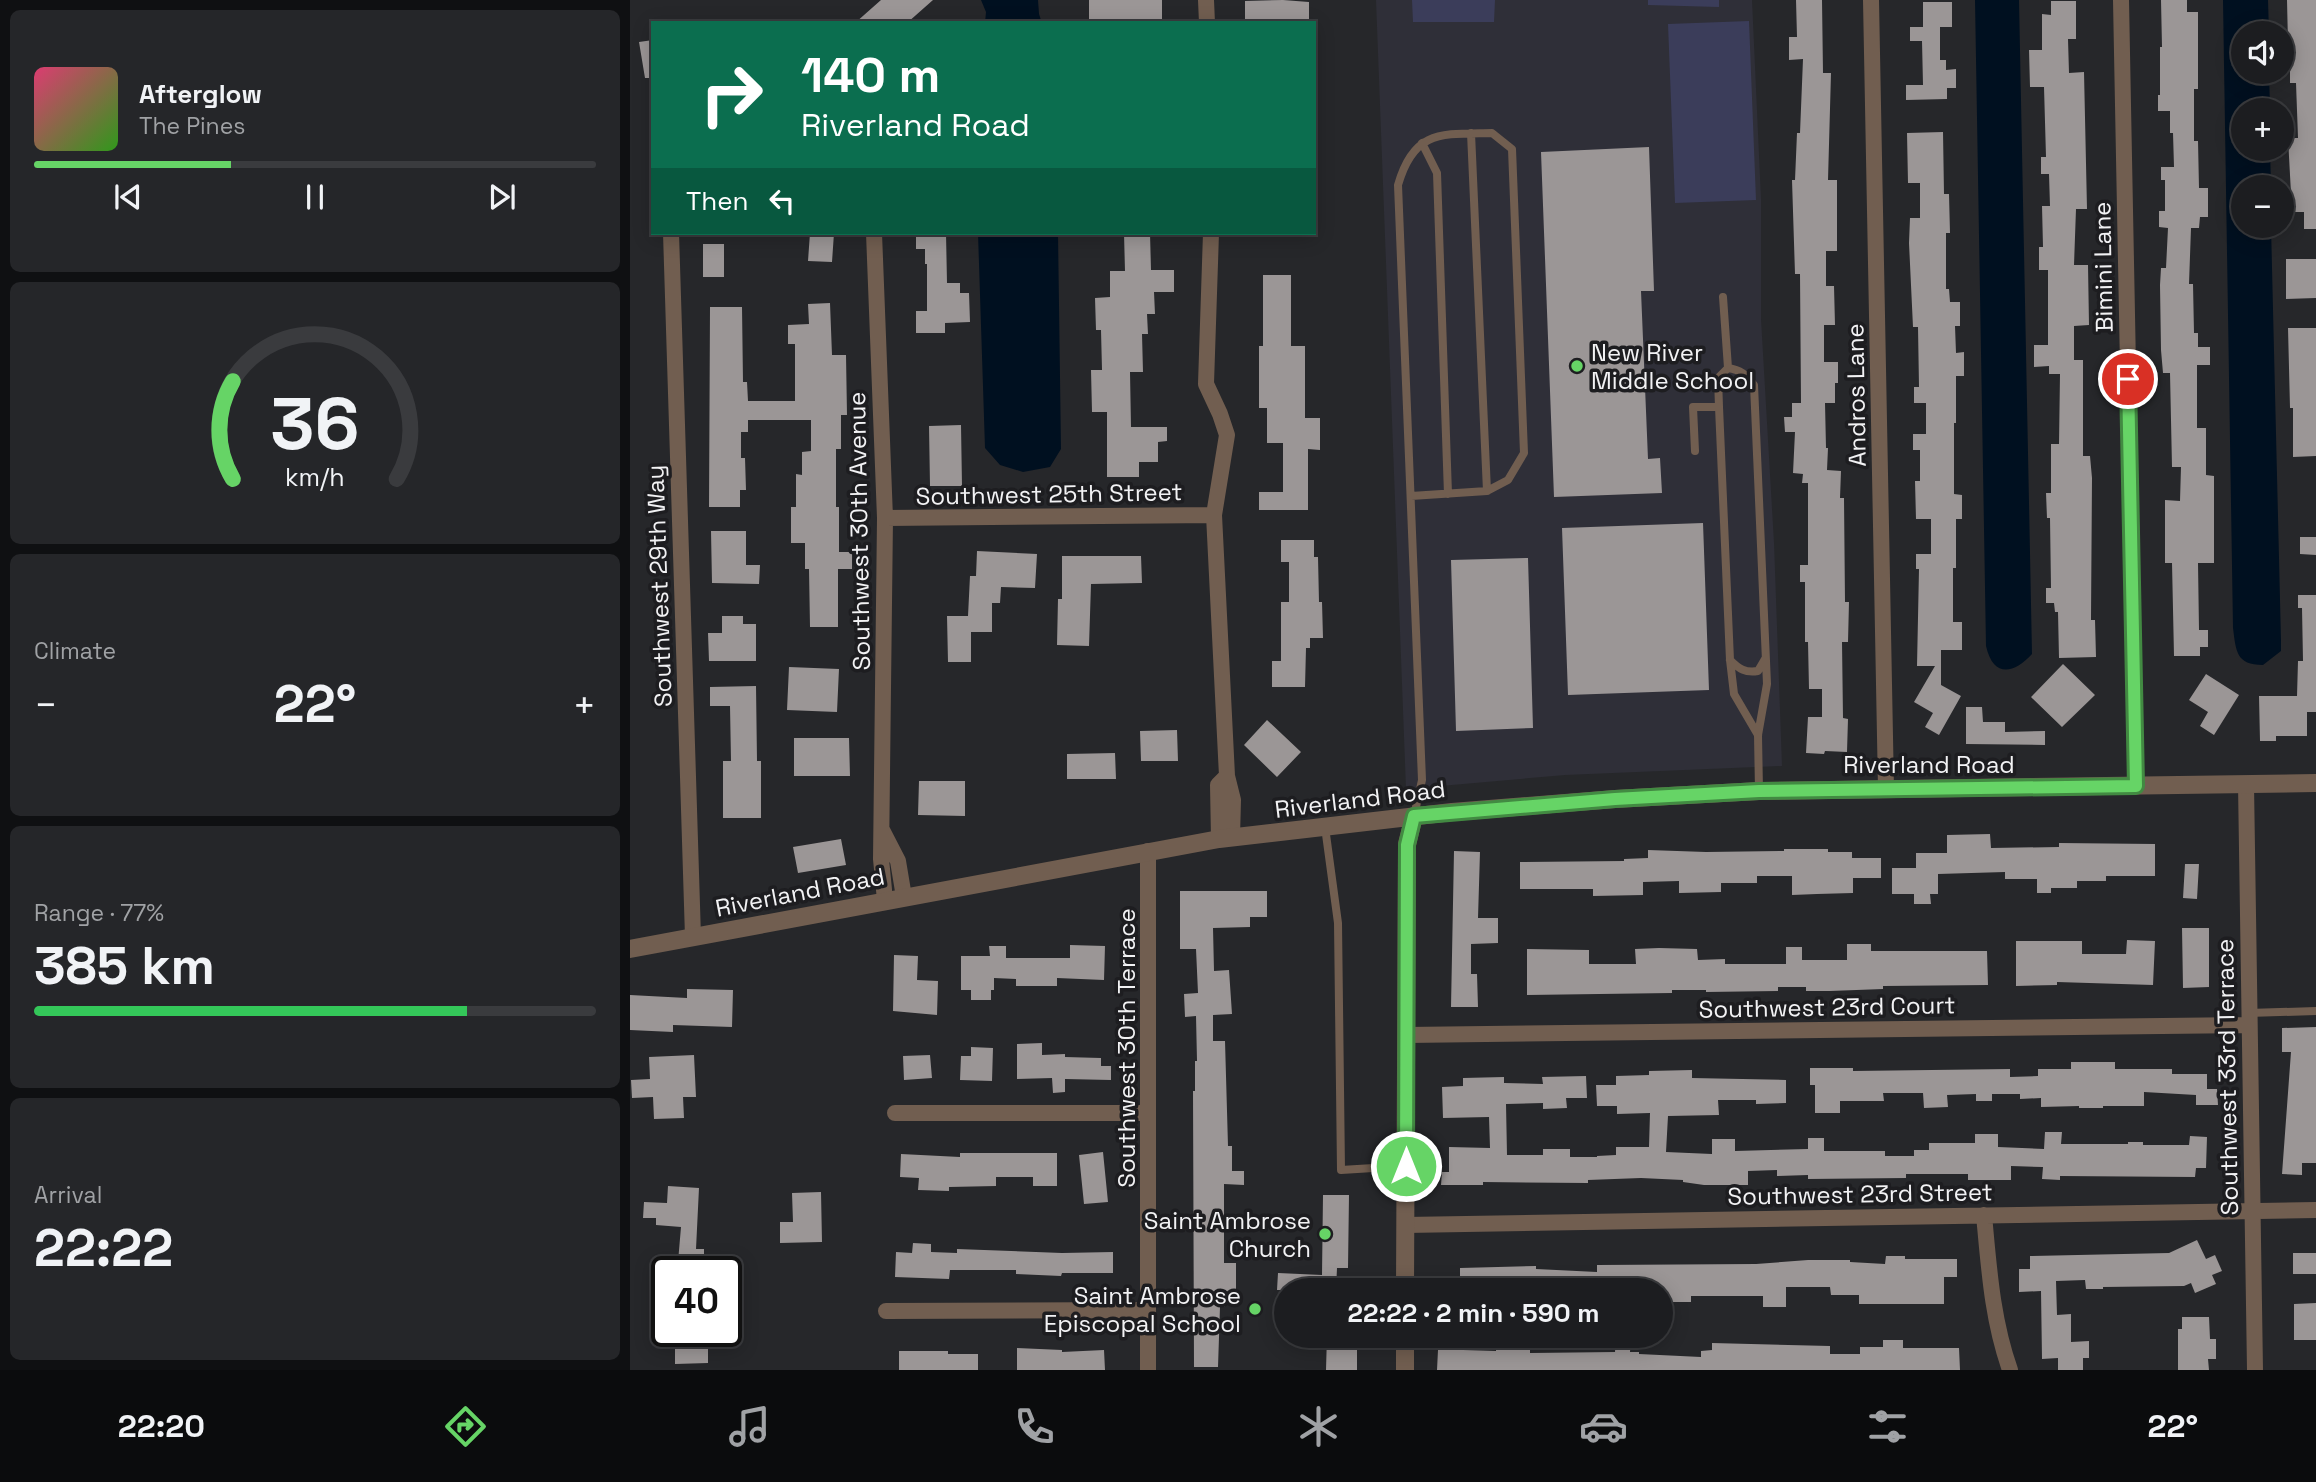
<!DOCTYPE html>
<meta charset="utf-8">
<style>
:root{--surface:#1c1d20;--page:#252629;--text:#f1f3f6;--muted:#a0a2a5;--line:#3a3b3e;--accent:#66d466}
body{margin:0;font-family:"Space Grotesk",sans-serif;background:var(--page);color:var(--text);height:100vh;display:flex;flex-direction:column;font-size:26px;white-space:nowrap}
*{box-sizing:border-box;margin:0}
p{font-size:23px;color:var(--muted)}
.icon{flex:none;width:38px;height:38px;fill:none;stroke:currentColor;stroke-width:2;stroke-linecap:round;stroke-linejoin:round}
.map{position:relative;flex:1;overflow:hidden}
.details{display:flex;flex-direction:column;gap:10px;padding:10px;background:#0f1012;width:630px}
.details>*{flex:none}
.banner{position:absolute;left:21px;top:21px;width:665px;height:214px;border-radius:0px;box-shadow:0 4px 18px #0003,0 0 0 2px var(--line);background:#0b6e4f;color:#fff;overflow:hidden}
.tools{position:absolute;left:1601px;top:21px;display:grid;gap:14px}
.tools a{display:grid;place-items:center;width:63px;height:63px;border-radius:50%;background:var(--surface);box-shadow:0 4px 18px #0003,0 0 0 2px var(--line);font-size:35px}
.speed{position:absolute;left:21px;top:1256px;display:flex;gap:14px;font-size:35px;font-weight:700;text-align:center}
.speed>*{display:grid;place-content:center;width:91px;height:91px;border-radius:50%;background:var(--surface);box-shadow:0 4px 18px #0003,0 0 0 2px var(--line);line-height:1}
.speed .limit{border:4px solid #111;border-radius:10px;background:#fff;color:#111}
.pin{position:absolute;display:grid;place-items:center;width:60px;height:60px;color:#fff;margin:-30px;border:4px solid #fff;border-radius:50%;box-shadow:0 2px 7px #0007}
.me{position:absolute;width:77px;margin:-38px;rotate:0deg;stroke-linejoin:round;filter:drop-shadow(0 0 5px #0008)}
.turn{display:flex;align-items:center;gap:24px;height:147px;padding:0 35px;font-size:32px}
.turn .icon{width:91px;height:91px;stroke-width:2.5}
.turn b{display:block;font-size:49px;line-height:60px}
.then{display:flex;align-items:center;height:66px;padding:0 35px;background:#0003;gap:14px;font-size:26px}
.big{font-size:52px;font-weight:800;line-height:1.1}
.details .widget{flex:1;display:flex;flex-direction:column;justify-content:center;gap:10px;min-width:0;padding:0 24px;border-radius:10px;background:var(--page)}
.details .dial{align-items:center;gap:0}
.dial svg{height:182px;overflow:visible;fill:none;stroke:var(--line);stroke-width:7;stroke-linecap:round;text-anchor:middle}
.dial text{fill:var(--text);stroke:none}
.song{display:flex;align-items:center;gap:21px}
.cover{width:84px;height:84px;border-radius:10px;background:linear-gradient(135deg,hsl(340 70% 55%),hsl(110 70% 35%))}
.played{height:7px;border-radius:4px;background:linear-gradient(90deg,var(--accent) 35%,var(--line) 35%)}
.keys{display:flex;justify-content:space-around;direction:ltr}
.heat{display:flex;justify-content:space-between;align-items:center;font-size:38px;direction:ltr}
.charge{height:10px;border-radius:5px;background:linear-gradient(90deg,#34c759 77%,var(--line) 0)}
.trip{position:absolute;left:644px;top:1278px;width:399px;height:70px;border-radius:35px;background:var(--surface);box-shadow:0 4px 18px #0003,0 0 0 2px var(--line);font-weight:800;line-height:70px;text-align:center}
.tabs{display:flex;height:112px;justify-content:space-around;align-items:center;background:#0b0c0d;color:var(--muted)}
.tabs .icon{width:49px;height:49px}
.tabs .on{color:var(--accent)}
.tabs b{font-size:32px;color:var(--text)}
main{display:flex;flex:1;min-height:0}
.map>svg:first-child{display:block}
</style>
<main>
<section class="details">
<div class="widget">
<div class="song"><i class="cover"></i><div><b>Afterglow</b><p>The Pines</p></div></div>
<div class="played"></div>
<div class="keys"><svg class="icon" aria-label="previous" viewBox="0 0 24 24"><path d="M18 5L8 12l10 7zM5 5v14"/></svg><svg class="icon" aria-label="pause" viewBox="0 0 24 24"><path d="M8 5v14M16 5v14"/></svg><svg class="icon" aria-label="next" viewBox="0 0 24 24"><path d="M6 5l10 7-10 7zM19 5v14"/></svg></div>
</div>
<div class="widget dial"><svg viewBox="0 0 100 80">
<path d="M14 69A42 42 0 1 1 86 69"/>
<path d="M14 69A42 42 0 0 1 14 26" stroke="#66d466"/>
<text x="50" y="56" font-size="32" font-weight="700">36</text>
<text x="50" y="72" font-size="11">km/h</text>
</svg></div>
<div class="widget"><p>Climate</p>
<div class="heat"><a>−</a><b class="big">22°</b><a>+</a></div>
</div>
<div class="widget"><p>Range · 77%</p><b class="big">385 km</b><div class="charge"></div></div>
<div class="widget"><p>Arrival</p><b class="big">22:22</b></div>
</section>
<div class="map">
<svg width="1686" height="1370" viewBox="0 0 1686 1370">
<rect width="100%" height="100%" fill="#26272a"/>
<path fill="#2f2f38" d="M746 0H1122L1131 199V319L1144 543 1152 766 935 775 776 789Z"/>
<path fill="#3b3d5a" d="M782 0H865L864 22H783Z
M1018 0H1089V7L1018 5Z
M1119 21 1126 200 1045 203 1038 24Z"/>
<path fill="#001020" d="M351 0H408L409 14 412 23H355L356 12Z
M1345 0H1389L1402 654C1383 675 1363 677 1356 646Z
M1593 0H1638L1639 33H1614V72H1639L1640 110H1614V149H1640L1641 187H1614V226H1641L1651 641V651L1633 665C1606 665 1606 651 1603 628Z
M348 233H428L431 449 420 467 393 472 370 465 355 448Z"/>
<path fill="#9b9696" d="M251 0H303L277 23H225Z
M459 0H532V23H459Z
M653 0 679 2V23H615V1Z
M1166 0H1192L1193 73H1201L1198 180H1207V251H1196V286H1204L1205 325H1194V362H1208V383H1205V403H1195L1196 448H1198L1197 470 1211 471 1210 498H1214L1215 602H1219L1218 642H1212L1213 718 1218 719 1217 752 1195 751 1194 754 1176 753 1178 717H1192V689H1179L1178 642H1175V582H1170V565H1178V483H1172L1173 474 1163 473 1165 432H1155L1154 417H1162V403H1171L1170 274H1165L1162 180H1165L1167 133H1170L1173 59 1159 60V37H1167Z
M1531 0H1557V12H1568V89H1564V141H1568L1569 188H1578V217H1570L1569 228H1561L1559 284H1563L1564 333H1568V347H1580V365H1567V428H1576V475L1584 476V563H1568L1569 630H1578V647H1570V656H1544L1542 563H1535V500L1550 501 1551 467H1542L1540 373H1533L1531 350 1530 285 1531 268H1536L1538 228 1529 227V211H1535V180H1531V167H1544L1543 133H1540V111H1528V95H1530V47H1532Z
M1657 0H1686V229H1674V212H1662L1658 138H1668L1666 83H1660V64H1652V44H1658Z
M1421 1H1446V39H1438L1439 73 1454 72 1457 209H1446L1444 265H1458L1459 325 1444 326V360H1453V456H1460L1462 478 1461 620H1465L1466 657 1429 658 1428 612H1425L1424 603H1416V588H1421L1420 518H1417L1416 493H1421V444H1429L1430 374H1419V366L1404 367V345H1418V270H1409V247H1413L1412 206H1420L1419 174H1411V157H1416L1414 87H1400L1399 50H1412V14L1421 15Z
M1293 2H1322V27H1310V60H1316V70L1326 69V88H1317V99L1276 100V85H1293L1292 41H1280V27H1293Z
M23 40V78H15L9 42Z
M1313 132 1314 194H1319L1320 233H1316V289H1319L1320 302H1330V326H1325L1326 353 1334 352V376H1326V423H1324V494L1332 495V519H1326V568H1323V622H1332V650H1311V685L1331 696 1309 735 1295 727 1303 713 1284 702 1305 666H1287L1289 569H1286V554H1301V519H1286L1285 481H1290V450H1283V434H1296V403H1284V387H1289L1288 327H1283L1279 243 1280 218H1290V183H1278L1277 133Z
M1019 147 1024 291H1011L1018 459 1030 458 1032 493 924 497 911 152Z
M180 233H204L202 262 178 261Z
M286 233H316L317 283H330V293H339L340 322 315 323V333H286V311H297V264H295V249H286Z
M494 233H520L521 270H544V292H524L525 314H517L518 334H512L513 372H500L501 427H537V441L528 442V462H509V477H477V412H462L461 370H472L471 330H466L465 298 480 297V271H495Z
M73 244H94V277H73Z
M1656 259H1686V298L1656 299Z
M633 275H661V346H675V418H690V450L678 449V510H629V492H653V443H637V408H629V346H633Z
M200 303 202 355H216L217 415H211V449H206V507H209V552H222V569H208V627H180L179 569H175V543H161V507H166V474L172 475V452L181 451V420H118V432H111V458H115L116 490H110V507H79L80 307H112L113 382H117L118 401H165V344H158V325L179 324 178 304Z
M1658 328H1686V456L1663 457V408H1660Z
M331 425 332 486H300L299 426Z
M1073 523 1079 690 938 695 932 528Z
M81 531H116V565H130L129 584 82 583Z
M1670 537H1686V555L1670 554Z
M651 540H684V557H688L689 602H692L693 638H680V648H676L675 687H642V661H651V602H659V562H651Z
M347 551 407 554 405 588 371 587 370 603H362V632H341V662H318L317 616H338L340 576H346Z
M432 556H511L512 583 461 584 459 646 427 645 428 599H432Z
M898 558 903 728 826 731 821 560Z
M1668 595H1686V712H1677V736H1646V741H1630L1629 696H1667L1668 661H1673L1672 608H1668Z
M92 616H113V624H126V661H79L78 633H92Z
M1433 664 1465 695 1432 727 1401 697Z
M159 667 209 669 207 712 157 710Z
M1576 674 1609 695 1584 735 1570 726 1578 712 1559 700Z
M126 686 127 761H131V818H93V761H101L100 706H80V687Z
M1336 707H1352L1353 722H1375V732L1415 731V745L1336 744Z
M637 720 671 752 647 777 614 745Z
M547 730 548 761H511L510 731Z
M164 738H219L220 776H164Z
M485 753 486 779H437V754Z
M289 781H335V816L288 815Z
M1360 834 1361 848 1429 847V843L1525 844V876H1476V881H1447V888H1421V893H1407V879H1375V872L1308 874V894H1300L1301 904H1284V894H1262V868H1286V853H1317V835Z
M211 839 216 865 168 873 163 847Z
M1154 849H1198V852H1222V858H1251V878H1223V893L1187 894 1162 895V876H1127V883H1091V892L1049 893V881L1013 882V895L963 896V889H890V862L994 861V859L1018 858V850L1076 852 1154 851Z
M824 851 850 852 848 918H868V943L841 944V974H847L848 1007H821Z
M1555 864H1569L1567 899 1553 898Z
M550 891H637V917H620V927L583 928 584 971 599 970 602 1014 583 1015V1041H595L598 1146H602V1171H614V1185L594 1184V1263H606V1293H595V1307H590L588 1367H564L563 1091H565V1061H567L566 1016 555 1017 554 994 568 993 566 949H550Z
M1552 928H1579V987L1553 988Z
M1497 940 1525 941 1523 985 1427 982V985L1386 986V941H1452V954H1496Z
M1217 944H1241V951H1357L1358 985 1253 986V989L1200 991H1176V987H1148V991L1076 992V990H1042V993L897 995V949L959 950V964H1006L1005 949 1029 948 1067 949 1068 960 1095 959V964H1156V947H1172V960H1217Z
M440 945 475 946 474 980 427 978V986H386V979L364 978V990H361V1000H341V990H331V956H360L359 946H376V958H440Z
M264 955 288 956 287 980 308 981 307 1015 263 1011Z
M57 989 103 990 102 1027 43 1025V1032L0 1030V995L57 998Z
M1686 1027V1163H1672V1175L1652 1174 1661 1052H1652V1028Z
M412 1043V1055L435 1054V1057L471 1058V1066H481V1080L435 1079V1092L423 1093 422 1078 387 1079V1044Z
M341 1047 363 1048 362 1081 330 1080 331 1056H341Z
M64 1055 66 1097H53L54 1118 24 1119 23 1097 2 1098 1 1080 20 1079 19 1057Z
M300 1055 302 1078 274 1080 273 1056Z
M1441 1062H1485V1069H1542V1074H1577V1089H1587L1588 1105H1566V1095L1514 1092V1106H1473V1108H1449V1106L1411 1107V1098L1390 1099V1094H1362V1101H1346V1094L1317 1095 1318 1107 1294 1108 1293 1093H1253L1254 1101H1210V1113H1185V1085H1180V1068H1223V1071L1380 1069V1077L1408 1076V1069H1441Z
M1062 1070V1078L1156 1080V1103L1126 1104V1100H1088L1089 1115 1038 1116 1036 1152 1082 1154V1139H1105V1151L1178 1149V1138H1194V1151H1255V1156H1284V1150H1299V1143H1345V1134H1368V1147L1414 1149 1415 1132H1432L1431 1144H1498V1142H1513V1145H1559L1560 1136 1577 1137 1576 1168H1566L1565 1177 1430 1176V1180L1412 1179 1413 1167 1381 1166V1180H1338V1174H1276V1178L1178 1179V1175L1147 1176V1170L1118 1171V1185H1074L1053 1182V1180L1011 1178 958 1180V1183L853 1182V1185H811L812 1172H819V1147L860 1148 859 1117 813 1118 812 1087 833 1086V1078L874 1077V1083L913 1084 912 1077 956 1076 957 1098H936L937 1108 913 1109V1103L876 1104 877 1155H913V1149H940V1157H967V1156L986 1155V1147H1019L1020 1113 987 1114V1106H967L966 1085H986V1076L1019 1075V1071Z
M473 1152 478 1202 454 1204 449 1155Z
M330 1153H427V1186H403V1177H366V1186L319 1187V1191L288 1190 289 1178 270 1177 271 1154 330 1157Z
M38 1186 69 1188 66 1249H74V1264L48 1262 51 1227 26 1225V1218H13L14 1202 37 1203Z
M191 1192 192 1242 150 1243V1222H163L162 1193Z
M693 1195H719L718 1268H707L706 1290H647L648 1273 692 1275Z
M1567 1240 1576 1259 1585 1255 1592 1271 1582 1275 1586 1284 1565 1293 1561 1283 1554 1286 1473 1287V1289H1456L1455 1280 1426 1281 1427 1315 1441 1314V1342L1459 1341V1358H1453V1370H1428V1358L1412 1359 1411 1291 1389 1292V1269H1400V1256L1539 1253Z
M283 1243 301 1244V1252L327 1253V1249L432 1253 483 1252V1273H432L431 1276 386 1274V1270H320L319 1279 265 1277 266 1252 282 1253Z
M1663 1253H1686V1274H1663Z
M1256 1256H1275V1259H1327V1277H1314V1304H1229V1295H1201L1200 1287H1156V1307H1133V1296H1061V1302H1031V1290H809V1276H830V1268L906 1266V1269L967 1272V1265L1126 1264 1178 1260H1220V1262L1255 1264Z
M1686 1303V1340H1664V1304Z
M1552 1317H1579L1580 1339H1586V1359H1578L1579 1370H1548V1329H1552Z
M45 1332H78V1363L45 1364Z
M697 1335H727V1370H696Z
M986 1336 1001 1337 1000 1352H1009V1354L1071 1357V1351L1082 1350V1343L1200 1346V1354H1230V1347H1253V1340H1273V1348H1329L1330 1370H807L808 1350H820V1342H834L833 1350 866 1351V1341H900V1353L985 1352Z
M387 1348 432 1350V1352L474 1350 475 1370H387Z
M269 1351H318V1354H348V1370H269Z"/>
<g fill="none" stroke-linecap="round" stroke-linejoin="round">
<path stroke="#715e50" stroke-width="8" d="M841 133 857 491
M792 143 807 173 818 494
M1093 297 1098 368 1088 378 1089 407 1100 660 1104 694 1128 735
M1098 368C1110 370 1116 374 1124 385L1137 684 1128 735 1129 791
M1065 451 1063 407H1089
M781 496 857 491 878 480 894 453 882 149 862 133C812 134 784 129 768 185L792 780 784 816
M1100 660C1109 669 1115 673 1128 671L1135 659
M695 827 708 923 711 1170 776 1166
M1618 1013 1686 1011"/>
<path stroke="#715e50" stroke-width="16" d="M576 0 577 23
M1241 0 1256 789
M1491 0 1506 786
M41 233 63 937
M244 233 255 518 251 859 255 900
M581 233 576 384 590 414 597 435 584 515 597 776 603 800 602 837
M255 518 584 515
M1616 784 1625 1370
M252 830 268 861 274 897
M589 839 588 785 597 776
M776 1035 1618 1025
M265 1113H518
M1354 1215C1359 1268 1362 1319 1380 1370
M775 1225 1686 1210
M256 1311 518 1310
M518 1370V851"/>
<path stroke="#715e50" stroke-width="18" d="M0 949 589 839 822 812 985 799 1129 791 1686 783
M775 1290 777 844 784 816
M775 1370V1335"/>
</g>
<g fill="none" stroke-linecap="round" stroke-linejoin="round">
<defs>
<path id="route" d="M776 1166 777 845 784 816 985 799 1129 791 1506 786 1498 379"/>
</defs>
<use href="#route" stroke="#428a42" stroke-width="18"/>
<use href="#route" stroke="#66d466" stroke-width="12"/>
</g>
<g fill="#66d466" stroke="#1d1d20" stroke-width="2.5">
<circle cx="947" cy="366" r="7"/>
<circle cx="695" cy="1234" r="7"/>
<circle cx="625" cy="1309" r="7"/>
</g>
<g text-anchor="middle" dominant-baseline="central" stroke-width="7" stroke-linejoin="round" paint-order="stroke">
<g font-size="24" fill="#f2f2f4" stroke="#1d1d20">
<text transform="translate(1473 267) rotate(-91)">Bimini Lane</text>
<text transform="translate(1226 395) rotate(-91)">Andros Lane</text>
<text transform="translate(419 494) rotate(-1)">Southwest 25th Street</text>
<text transform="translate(229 531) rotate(-91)">Southwest 30th Avenue</text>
<text transform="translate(29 586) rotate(-92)">Southwest 29th Way</text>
<text x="1299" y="764">Riverland Road</text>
<text transform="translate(730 799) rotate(-7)">Riverland Road</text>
<text transform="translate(170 892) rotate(-11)">Riverland Road</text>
<text transform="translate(1197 1007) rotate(-1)">Southwest 23rd Court</text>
<text transform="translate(496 1048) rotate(-90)">Southwest 30th Terrace</text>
<text transform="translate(1597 1077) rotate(-91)">Southwest 33rd Terrace</text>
<text transform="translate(1230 1194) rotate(-1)">Southwest 23rd Street</text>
</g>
<g font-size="24" fill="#f2f2f4" stroke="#1d1d20" text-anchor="end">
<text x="961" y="352" text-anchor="start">New River<tspan x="961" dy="28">Middle School</tspan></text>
<text x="681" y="1220">Saint Ambrose<tspan x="681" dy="28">Church</tspan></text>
<text x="611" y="1295">Saint Ambrose<tspan x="611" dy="28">Episcopal School</tspan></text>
</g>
</g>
</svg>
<div class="tools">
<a><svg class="icon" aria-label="sound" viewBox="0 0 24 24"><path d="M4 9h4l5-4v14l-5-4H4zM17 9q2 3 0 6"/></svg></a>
<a>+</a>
<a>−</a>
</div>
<div class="speed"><div class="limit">40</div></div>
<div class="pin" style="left:1498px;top:379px;background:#d93025"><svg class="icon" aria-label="arrive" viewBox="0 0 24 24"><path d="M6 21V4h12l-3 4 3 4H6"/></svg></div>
<svg class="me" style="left:776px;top:1166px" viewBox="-20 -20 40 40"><circle r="17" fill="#66d466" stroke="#fff" stroke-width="3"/><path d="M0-11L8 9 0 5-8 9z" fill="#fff"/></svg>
<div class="trip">22:22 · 2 min · 590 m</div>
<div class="banner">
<div class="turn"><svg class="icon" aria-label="right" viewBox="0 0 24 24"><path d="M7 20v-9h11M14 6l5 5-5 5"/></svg><div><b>140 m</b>Riverland Road</div></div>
<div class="then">Then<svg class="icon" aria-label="left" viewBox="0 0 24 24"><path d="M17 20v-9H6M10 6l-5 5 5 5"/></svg></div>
</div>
</div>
</main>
<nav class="tabs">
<b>22:20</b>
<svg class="icon on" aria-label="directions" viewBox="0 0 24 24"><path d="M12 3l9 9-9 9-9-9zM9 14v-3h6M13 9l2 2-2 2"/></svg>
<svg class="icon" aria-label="music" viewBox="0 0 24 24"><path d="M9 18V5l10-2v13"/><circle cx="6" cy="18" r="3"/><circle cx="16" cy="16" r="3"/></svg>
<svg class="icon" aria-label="phone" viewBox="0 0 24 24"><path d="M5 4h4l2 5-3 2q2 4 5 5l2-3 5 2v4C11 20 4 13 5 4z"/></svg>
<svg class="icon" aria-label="climate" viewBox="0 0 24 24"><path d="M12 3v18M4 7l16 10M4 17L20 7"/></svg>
<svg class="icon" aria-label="car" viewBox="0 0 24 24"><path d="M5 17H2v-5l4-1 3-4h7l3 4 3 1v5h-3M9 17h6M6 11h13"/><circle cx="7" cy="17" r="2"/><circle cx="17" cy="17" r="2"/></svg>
<svg class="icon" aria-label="filters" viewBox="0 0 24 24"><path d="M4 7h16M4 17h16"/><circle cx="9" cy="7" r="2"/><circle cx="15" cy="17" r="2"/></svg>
<b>22°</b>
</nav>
